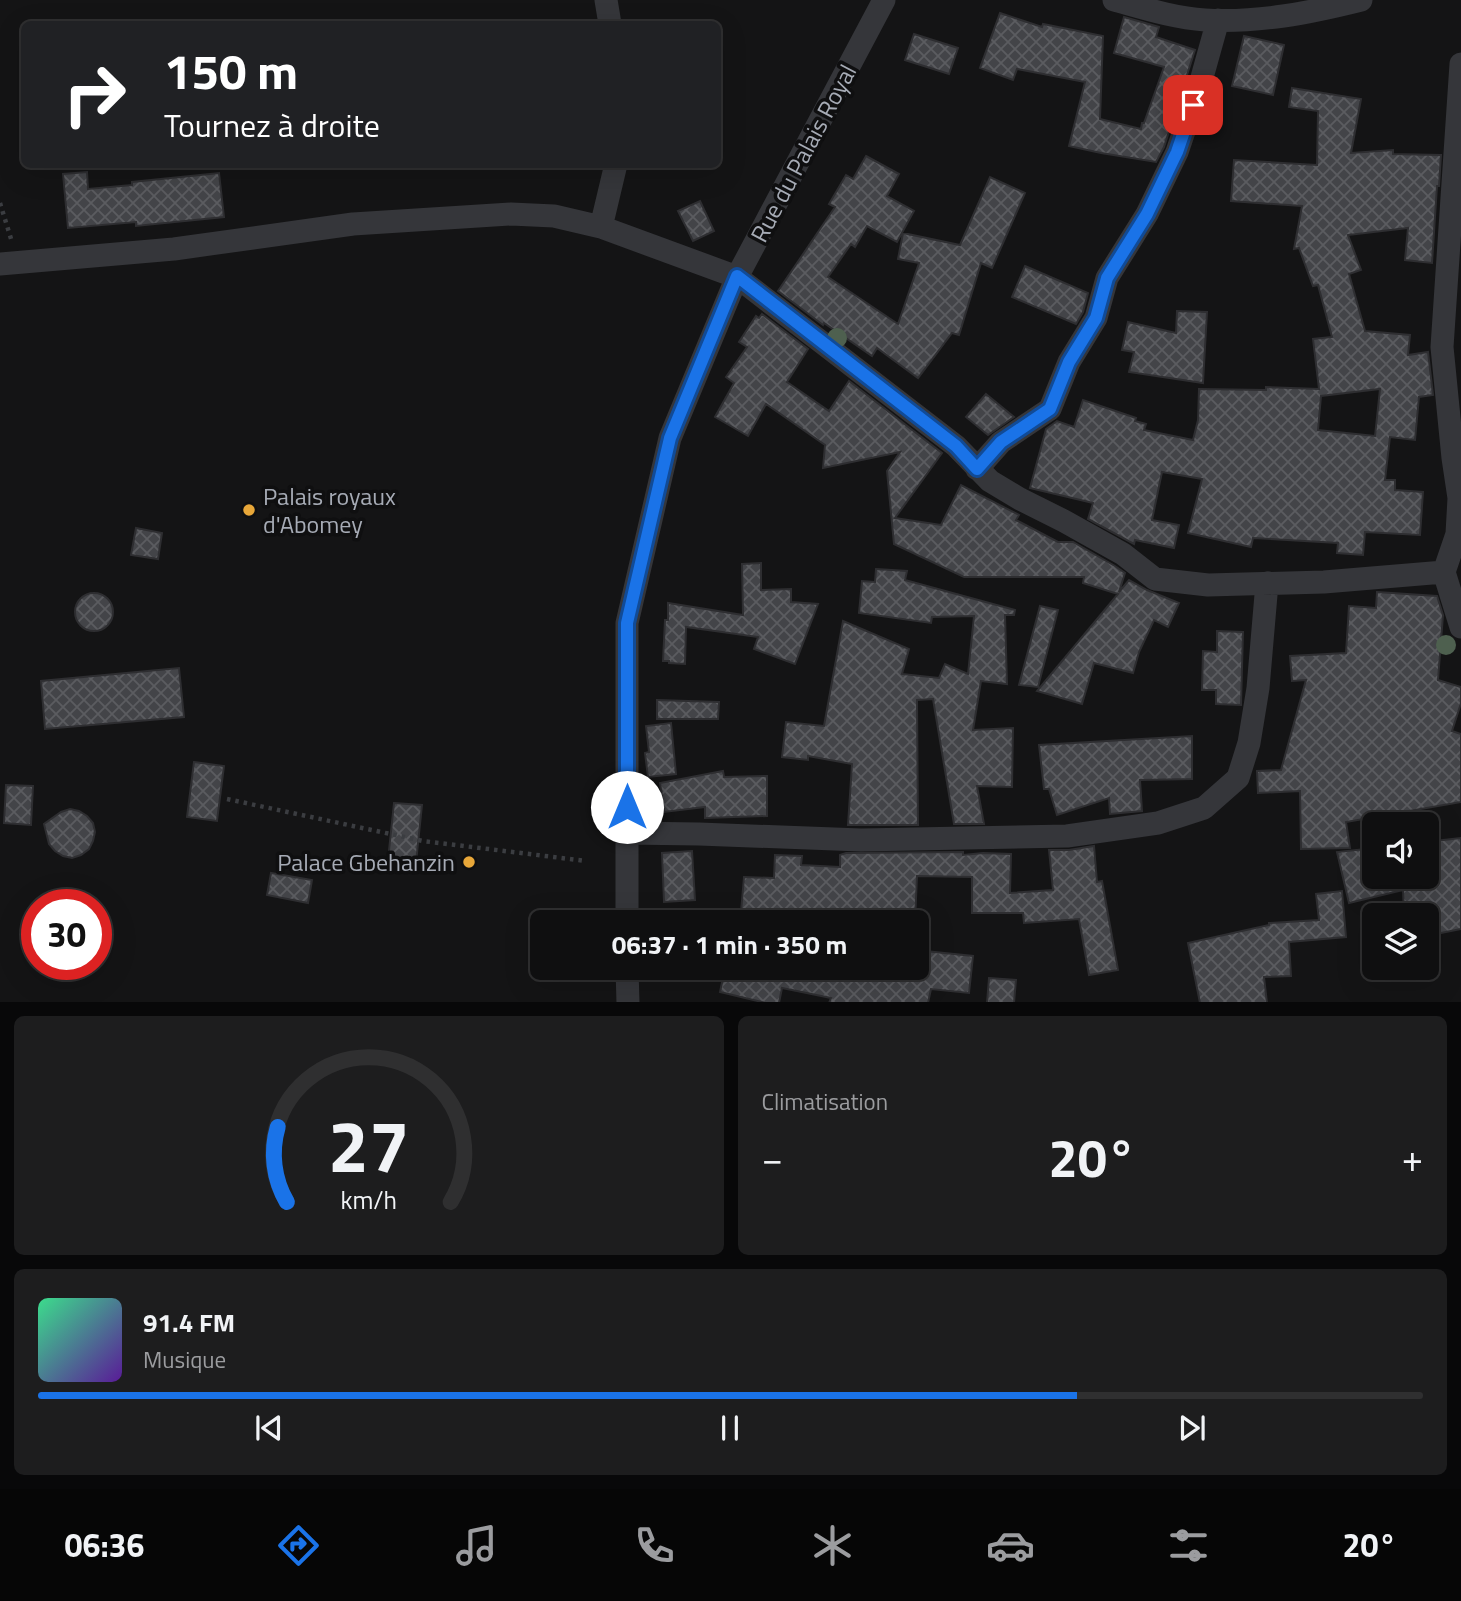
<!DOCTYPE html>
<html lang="fr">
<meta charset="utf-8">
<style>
:root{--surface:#0f0f10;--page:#1d1d1e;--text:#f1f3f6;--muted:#9b9c9f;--line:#2f2f30;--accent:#1a73e8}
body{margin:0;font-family:"Titillium Web",sans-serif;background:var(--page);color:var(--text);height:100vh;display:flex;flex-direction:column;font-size:26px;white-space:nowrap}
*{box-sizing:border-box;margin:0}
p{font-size:23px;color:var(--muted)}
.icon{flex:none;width:38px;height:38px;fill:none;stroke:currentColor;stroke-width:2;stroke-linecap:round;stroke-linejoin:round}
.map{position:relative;height:1002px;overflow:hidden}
.panel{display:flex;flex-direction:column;gap:14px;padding:14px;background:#080809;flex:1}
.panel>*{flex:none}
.guide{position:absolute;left:21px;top:21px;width:700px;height:147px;border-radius:10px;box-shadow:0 7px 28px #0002,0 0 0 2px var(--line);background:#202124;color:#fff;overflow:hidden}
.buttons{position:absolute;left:1362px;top:812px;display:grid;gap:14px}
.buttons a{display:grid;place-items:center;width:77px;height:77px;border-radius:10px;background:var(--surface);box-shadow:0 7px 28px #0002,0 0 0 2px var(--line);font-size:35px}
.speed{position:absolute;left:21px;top:889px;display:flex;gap:14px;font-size:35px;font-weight:700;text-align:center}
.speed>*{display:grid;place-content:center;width:91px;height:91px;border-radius:50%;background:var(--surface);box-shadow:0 7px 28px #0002,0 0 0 2px var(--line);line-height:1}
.speed .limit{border:10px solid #d22;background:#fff;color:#111}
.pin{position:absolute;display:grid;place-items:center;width:60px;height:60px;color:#fff;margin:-30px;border-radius:14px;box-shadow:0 4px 10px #0006}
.me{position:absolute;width:77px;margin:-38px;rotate:0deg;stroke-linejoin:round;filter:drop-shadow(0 0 5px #0008)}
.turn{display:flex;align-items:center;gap:24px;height:147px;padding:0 28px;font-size:32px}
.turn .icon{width:91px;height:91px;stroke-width:2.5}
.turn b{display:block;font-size:49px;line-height:60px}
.big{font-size:52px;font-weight:700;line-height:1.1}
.panel .tile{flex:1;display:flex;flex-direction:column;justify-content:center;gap:10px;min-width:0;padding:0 24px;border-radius:10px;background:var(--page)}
.panel .dial{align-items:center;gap:0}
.dial svg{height:182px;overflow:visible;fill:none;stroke:var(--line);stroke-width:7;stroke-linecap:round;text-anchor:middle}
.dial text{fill:var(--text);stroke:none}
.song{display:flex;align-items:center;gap:21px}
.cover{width:84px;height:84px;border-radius:10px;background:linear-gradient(135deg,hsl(150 70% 55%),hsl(270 70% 35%))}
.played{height:7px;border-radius:4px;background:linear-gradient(90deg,var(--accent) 75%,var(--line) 75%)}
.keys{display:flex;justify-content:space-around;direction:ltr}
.heat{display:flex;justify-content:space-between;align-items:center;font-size:38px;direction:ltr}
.panel .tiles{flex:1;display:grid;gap:14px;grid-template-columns:1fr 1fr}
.tile:last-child{grid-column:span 2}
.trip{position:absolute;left:530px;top:910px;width:399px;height:70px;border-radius:10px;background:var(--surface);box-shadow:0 7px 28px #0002,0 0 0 2px var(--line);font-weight:700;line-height:70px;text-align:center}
.menu{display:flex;height:112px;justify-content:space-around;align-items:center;background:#060606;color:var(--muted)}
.menu .icon{width:49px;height:49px}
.menu .active{color:var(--accent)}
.menu b{font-size:32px;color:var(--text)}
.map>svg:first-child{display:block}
</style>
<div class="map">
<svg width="1461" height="1003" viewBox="0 0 1461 1003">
<defs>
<pattern id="building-cross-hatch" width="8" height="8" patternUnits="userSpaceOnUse" patternTransform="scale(1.75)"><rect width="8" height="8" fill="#434448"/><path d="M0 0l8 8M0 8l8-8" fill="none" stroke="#5b5c60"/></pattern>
</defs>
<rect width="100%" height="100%" fill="#141415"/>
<path fill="url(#building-cross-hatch)" stroke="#2e2e31" stroke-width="2" fill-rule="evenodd" d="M1000 13 1042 27 1043 24 1103 36 1100 119 1141 129 1142 123H1144L1164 67 1114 53 1124 17 1159 27 1156 37 1195 50 1164 147 1156 162 1101 153 1069 146 1085 82 1017 69 1013 80 980 68Z
M914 34 958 48 949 74 905 60Z
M1244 36 1284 45 1273 95 1232 86Z
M1292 88 1361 99 1351 153 1393 150V154L1441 155 1439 186H1437L1432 263 1405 260 1408 228 1348 235 1361 270 1349 274 1365 331 1410 335 1408 355 1428 352 1433 395 1419 397 1415 440 1390 437 1385 480H1395V490L1423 492 1420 535 1365 532 1363 555 1337 553 1338 543 1253 538 1251 547 1188 533 1202 479 1162 472 1152 520 1179 525 1174 548 1135 540 1134 544 1088 519 1093 503 1030 488 1046 429 1057 421 1074 427 1083 400 1136 418 1135 421 1146 424 1144 430 1193 440 1198 420 1199 389 1266 390V387L1319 389 1313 339 1332 337 1318 285 1313 286 1299 248 1294 249 1302 206 1231 201 1234 160 1317 165 1318 111 1289 107ZM1380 389 1375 436 1318 430 1321 396Z
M866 156 899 174 887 196 914 211 897 242 867 226 855 247 851 244 828 277 898 324 919 263 898 259 903 233 960 245 990 177 1025 193 992 268 981 263 959 335 952 333 918 378 877 348 872 356 824 323 823 325 778 291 835 207 829 204 846 175 853 179Z
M87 172 88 189 132 185V182L219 173 224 217 136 226V222L68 228 63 174Z
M700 201 714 231 693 241 678 211Z
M1025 266 1088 293 1083 312 1076 324 1012 297Z
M1177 311 1207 312 1203 383 1129 372 1134 352 1122 350 1128 322 1176 333Z
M762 314 808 349 787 382 829 411 849 381 942 453 895 518 941 525 961 485 1019 515 1016 520 1058 542H1073L1115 566 1125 573 1119 592 1129 580 1147 590 1179 603 1168 627 1154 620 1139 652 1133 673 1094 663 1082 704 1037 691 1118 594 1083 583 1084 577H964L894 544 887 471 900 452 823 468 825 445 766 404 748 436 715 417 734 383 726 377 747 347 739 342 756 316 759 318Z
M986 394 1014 417 988 435 966 417Z
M136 528 162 533 158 559 131 555Z
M761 563V590L791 589V602L818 604 795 664 754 649 758 637 686 627 685 664 669 663V661H663L665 620H668V603L743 615 742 564Z
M876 569 907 571 905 580 1015 610 1014 615H1005L1007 684 981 681 973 730 1013 728 1012 787 977 786 984 824H954L933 699 917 700 918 825H848L852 764 808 756V760L782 757 786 722 824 726 843 621 909 649 902 674 939 678 945 664 968 674 974 616 932 617 931 623 859 613 862 581 875 582Z
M1377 592 1437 596 1443 615 1438 680 1461 687V703L1452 731 1461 734V802L1346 822 1350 848 1301 849 1300 791 1258 793 1257 771 1281 770 1306 680 1292 681 1290 656 1346 653 1349 606 1376 608Z
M75 612a19 19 0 1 1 38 0a19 19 0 1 1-38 0Z
M1040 606 1058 610 1038 687 1019 685Z
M1217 631 1243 632 1241 705 1216 704V690H1202L1203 651 1217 652Z
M179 668 184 717 45 729 41 681Z
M657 700 719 702 718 719H657Z
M671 723 676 774 648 777 645 753 649 752 646 726Z
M1192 736V779L1140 780 1142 811 1110 814 1109 798 1057 815 1049 789H1044L1039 745Z
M194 762 224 766 217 821 187 817Z
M723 771 724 777 767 776V816L705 818V807L664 812 660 783Z
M6 785 33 786 31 825 4 823Z
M394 803 422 805 416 863 388 860Z
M70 809 79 811 87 816 93 823 95 832 93 841 89 849 81 855 72 858 63 856 55 851 49 844 44 824 61 812Z
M1461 838V929L1426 936V915H1404L1403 890 1349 903 1337 852 1374 848V877H1426V842Z
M1094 846 1097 882 1102 881 1118 970 1089 975 1079 919 1024 923 1023 913H972V877L917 876 915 922H774L766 914 741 912 744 877 774 878 775 855 802 856 801 865 840 867V855L846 853 963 852V855L983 853 1011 854 1010 893 1053 890 1049 850H1069Z
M692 851 695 900 664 902 662 853Z
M271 873 312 880 308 903 267 895Z
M1342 891 1346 937 1289 942 1291 976 1264 977 1267 1003H1200L1188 943 1269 925V923L1319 920 1316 894Z
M925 951 973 956 969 993 931 989 928 1003H829L831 998 782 988 779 1003H766L720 992 725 968H875L923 973Z
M989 978 1016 980 1014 1003H987Z"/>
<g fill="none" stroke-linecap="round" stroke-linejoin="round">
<path stroke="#3b3d41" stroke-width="4.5" stroke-dasharray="3.5 5" stroke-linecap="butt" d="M0 203 12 242
M227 799 423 841 586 861"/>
<path stroke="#35363a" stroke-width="23" d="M606 0 610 24
M1114 0C1143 8 1174 18 1205 20 1258 23 1309 13 1361 0
M1461 64 1442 347 1453 458 1459 498 1457 534 1444 572 1461 627
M601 227 616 164
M0 264 174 249 353 224 511 214 554 216 601 227 737 277 956 446 990 481 1020 499 1064 521 1123 554 1155 579 1208 585 1324 582 1444 572
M977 469 1001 442 1050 409 1069 362 1096 318 1107 278 1147 214 1177 152 1201 81 1218 20
M627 833 699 834 861 840 1067 836 1158 823 1204 808 1238 778 1249 743 1258 688 1267 583
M627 922V623L670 438 737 277 884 0
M627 968 628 1003"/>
</g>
<g fill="#4e604f">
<circle cx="837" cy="338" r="10"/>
<circle cx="1446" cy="645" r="10"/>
</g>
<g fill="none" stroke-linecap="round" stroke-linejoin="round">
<defs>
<path id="route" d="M627 807V623L670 438 737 276 956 446 977 469 1001 442 1050 409 1069 362 1096 318 1107 278 1147 214 1177 152 1193 105"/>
</defs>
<use href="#route" stroke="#114b97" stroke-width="18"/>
<use href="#route" stroke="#1a73e8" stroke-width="12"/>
</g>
<g fill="#e8a739" stroke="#0f0f10" stroke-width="2.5">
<circle cx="249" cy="510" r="7"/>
<circle cx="469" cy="862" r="7"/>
</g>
<g text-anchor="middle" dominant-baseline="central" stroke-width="7" stroke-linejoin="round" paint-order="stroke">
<g font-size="24" fill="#a6abb5" stroke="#0f0f10">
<text transform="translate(803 153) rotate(-62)">Rue du Palais Royal</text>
</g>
<g font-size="24" fill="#a6abb5" stroke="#0f0f10" text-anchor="start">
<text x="263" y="496">Palais royaux<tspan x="263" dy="28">d'Abomey</tspan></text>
<text x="455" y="862" text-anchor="end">Palace Gbehanzin</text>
</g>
</g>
</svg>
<div class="buttons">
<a><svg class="icon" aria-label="sound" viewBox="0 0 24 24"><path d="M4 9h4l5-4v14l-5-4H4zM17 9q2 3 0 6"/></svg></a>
<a><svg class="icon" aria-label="layers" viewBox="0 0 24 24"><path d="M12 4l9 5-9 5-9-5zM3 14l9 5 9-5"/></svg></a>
</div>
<div class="speed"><div class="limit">30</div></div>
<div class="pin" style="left:1193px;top:105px;background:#d93025"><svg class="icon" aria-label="arrive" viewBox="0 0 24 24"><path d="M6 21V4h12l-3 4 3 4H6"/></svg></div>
<svg class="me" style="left:627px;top:807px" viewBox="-20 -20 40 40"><circle r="19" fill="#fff"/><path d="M0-13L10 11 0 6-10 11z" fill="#1a73e8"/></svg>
<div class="trip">06:37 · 1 min · 350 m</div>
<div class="guide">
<div class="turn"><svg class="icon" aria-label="right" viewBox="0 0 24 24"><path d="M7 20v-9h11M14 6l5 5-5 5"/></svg><div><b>150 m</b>Tournez à droite</div></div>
</div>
</div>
<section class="panel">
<div class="tiles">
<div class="tile dial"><svg viewBox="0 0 100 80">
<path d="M14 69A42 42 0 1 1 86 69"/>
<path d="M14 69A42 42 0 0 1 10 36" stroke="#1a73e8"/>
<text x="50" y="56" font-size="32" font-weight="700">27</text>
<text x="50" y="72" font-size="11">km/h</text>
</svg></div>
<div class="tile"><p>Climatisation</p>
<div class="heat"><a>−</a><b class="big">20°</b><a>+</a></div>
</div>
<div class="tile">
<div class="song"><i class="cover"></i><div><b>91.4 FM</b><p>Musique</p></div></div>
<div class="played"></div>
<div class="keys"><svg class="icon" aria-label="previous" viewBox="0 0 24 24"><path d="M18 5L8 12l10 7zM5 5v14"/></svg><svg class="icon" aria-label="pause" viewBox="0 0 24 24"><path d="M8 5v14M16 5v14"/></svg><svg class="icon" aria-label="next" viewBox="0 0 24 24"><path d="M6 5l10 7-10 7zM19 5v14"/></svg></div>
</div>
</div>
</section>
<nav class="menu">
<b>06:36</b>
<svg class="icon active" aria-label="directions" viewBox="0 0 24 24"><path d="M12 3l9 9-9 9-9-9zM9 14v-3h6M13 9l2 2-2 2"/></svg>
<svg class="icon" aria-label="music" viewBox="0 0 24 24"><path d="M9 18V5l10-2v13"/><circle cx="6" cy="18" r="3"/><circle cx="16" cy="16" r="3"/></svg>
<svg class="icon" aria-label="phone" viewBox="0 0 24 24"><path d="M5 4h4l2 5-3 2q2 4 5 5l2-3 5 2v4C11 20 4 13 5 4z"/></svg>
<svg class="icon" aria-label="climate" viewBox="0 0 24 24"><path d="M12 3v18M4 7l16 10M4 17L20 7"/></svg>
<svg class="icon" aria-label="car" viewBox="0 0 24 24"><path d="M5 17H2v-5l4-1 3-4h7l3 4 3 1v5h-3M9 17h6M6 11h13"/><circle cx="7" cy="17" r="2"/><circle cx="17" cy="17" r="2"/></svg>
<svg class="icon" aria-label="filters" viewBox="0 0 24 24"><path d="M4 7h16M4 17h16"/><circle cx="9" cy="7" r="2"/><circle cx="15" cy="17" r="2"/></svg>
<b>20°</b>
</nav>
